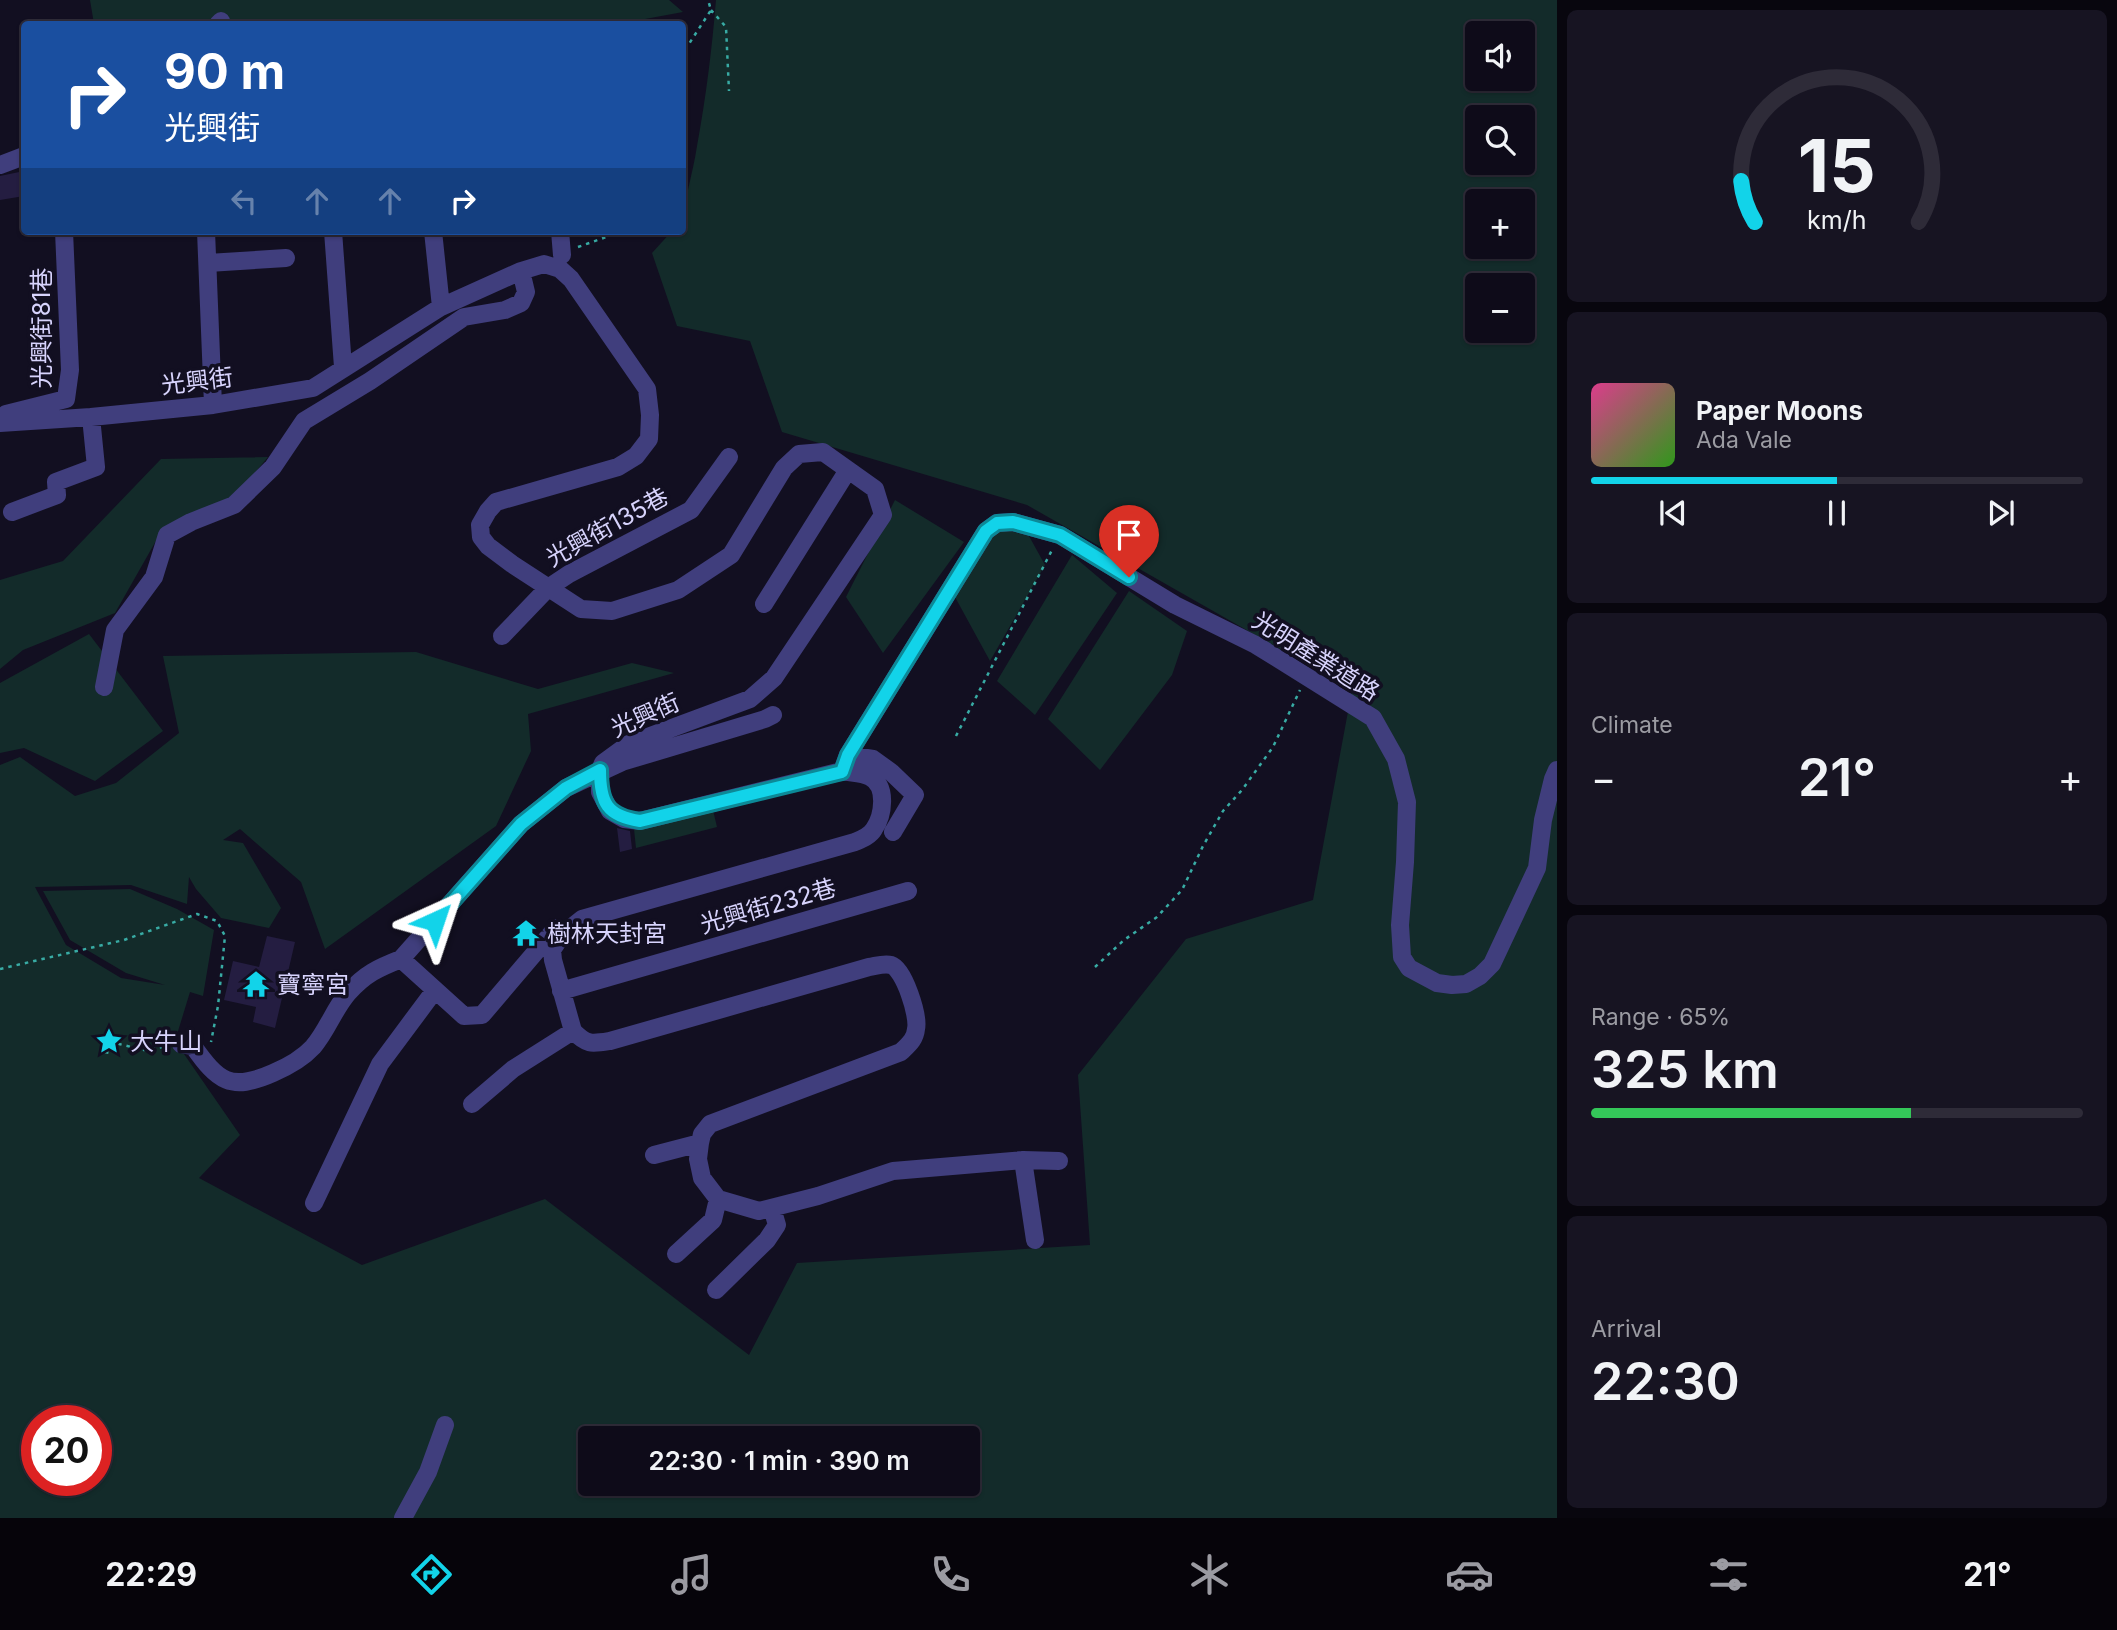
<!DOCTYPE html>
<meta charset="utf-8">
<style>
:root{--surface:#0e0b19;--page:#171422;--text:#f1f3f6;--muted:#9b9ba2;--line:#2e2b38;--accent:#12d3e9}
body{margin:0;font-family:Inter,"Noto Sans TC",sans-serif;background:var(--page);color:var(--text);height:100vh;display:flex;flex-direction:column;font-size:26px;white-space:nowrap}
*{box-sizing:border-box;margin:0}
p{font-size:23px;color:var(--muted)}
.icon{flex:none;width:38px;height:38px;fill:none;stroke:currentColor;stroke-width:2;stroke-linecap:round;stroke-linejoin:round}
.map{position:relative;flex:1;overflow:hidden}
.panel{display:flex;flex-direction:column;gap:10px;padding:10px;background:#08060e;width:560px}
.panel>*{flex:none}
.hud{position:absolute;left:21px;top:21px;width:665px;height:214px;border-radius:7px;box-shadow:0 2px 5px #0004,0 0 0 2px var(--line);background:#1a4fa0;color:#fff;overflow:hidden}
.controls{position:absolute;left:1465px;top:21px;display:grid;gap:14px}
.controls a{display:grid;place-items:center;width:70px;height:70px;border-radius:7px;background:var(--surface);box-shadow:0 2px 5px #0004,0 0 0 2px var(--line);font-size:35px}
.speed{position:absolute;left:21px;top:1405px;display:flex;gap:14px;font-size:35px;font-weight:700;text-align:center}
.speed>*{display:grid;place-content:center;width:91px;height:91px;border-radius:50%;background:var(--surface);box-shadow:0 2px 5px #0004,0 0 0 2px var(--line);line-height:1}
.speed .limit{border:10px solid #d22;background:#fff;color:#111}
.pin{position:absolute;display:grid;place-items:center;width:60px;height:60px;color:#fff;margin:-72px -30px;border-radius:50% 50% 50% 0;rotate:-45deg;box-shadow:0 0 7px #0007}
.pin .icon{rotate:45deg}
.me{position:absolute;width:77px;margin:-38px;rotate:42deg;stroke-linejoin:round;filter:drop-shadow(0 0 5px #0008)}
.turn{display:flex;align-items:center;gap:24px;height:147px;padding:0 28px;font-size:32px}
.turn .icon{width:91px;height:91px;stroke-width:2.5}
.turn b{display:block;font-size:49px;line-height:60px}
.lanes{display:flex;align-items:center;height:66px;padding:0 28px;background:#0003;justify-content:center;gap:35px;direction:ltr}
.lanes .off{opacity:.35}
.big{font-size:52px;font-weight:600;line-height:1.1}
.panel .card{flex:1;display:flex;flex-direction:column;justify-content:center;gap:10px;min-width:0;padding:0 24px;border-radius:10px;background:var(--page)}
.panel .dial{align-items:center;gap:0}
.dial svg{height:182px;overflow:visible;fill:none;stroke:var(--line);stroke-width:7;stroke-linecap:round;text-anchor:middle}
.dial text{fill:var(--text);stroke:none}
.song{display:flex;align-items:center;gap:21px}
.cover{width:84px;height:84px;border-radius:10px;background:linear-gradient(135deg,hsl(330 70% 55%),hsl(110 70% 35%))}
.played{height:7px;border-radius:4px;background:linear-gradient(90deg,var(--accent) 50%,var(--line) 50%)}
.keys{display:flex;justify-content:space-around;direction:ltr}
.heat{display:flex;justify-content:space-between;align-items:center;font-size:38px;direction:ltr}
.charge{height:10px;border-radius:5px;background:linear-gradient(90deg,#34c759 65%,var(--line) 0)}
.trip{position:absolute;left:578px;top:1426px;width:402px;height:70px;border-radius:7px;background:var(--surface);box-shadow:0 2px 5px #0004,0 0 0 2px var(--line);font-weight:600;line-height:70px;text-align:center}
.dock{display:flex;height:112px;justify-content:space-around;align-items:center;background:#06040a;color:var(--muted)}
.dock .icon{width:49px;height:49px}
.dock .active{color:var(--accent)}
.dock b{font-size:32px;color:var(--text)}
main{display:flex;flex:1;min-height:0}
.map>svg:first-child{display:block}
</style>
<main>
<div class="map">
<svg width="1557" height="1518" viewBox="0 0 1557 1518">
<rect width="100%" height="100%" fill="#120f21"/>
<path fill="#132b2a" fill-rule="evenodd" d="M90 0H669L683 12 618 24H94Z
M716 0H1557V1518H0V765L20 757 75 796 116 783 179 733 163 656 416 652 538 689 632 663 674 673 528 714 531 751 496 826 325 949 301 882 240 829 223 840 243 843 281 908 269 928 221 918 196 889 189 877 187 904 131 885 35 887 66 945 121 978 165 985 126 973 70 940 43 891 130 889 177 909 214 930 203 996 190 992 175 1041 240 1135 199 1178 362 1265 545 1199 749 1355 797 1263 1090 1245 1078 1075 1186 939 1313 900 1352 690 1027 505 782 432 750 341 677 326 652 253 672 231H682C683 202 693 174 697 146 706 97 712 49 716 0ZM1477 33H1522V79H1477ZM1477 117H1522V163H1477ZM1477 201H1522V247H1477ZM1477 285H1522V331H1477ZM37 1421H96V1480H37ZM590 1438H968V1484H590Z
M268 457 252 476 227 500 157 539 115 613 23 650 0 669V580L63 561 161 459Z
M895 500 964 542 883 653 846 597Z
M999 528 1029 536 1045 565 990 661 955 597 981 542Z
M1072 555 1117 593 1035 715 997 681Z
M1129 591 1187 631 1172 675 1100 770 1048 719Z
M89 634 163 731 95 781 24 748 0 753V683Z
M712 806 717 827 636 848 634 829Z"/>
<path fill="#241d41" d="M24 171V196L0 200V176Z
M617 828 630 831 632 849 620 852Z
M267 936 295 942 275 1028 253 1022 256 1007 224 1000 233 961 259 967Z"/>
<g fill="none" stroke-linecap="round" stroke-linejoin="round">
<path stroke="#38aba4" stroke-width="2.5" stroke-dasharray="3.5 5" stroke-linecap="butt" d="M711 10 726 27 729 91
M682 75 685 50 711 10 708 0
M578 247 623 231
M956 736 1052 550
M1095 967 1124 940 1157 917 1182 890 1203 846 1223 811 1242 790 1273 747 1300 690
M0 969 124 940 197 914 217 921 225 936 218 1006 211 1042
M105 1052 110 1053 119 1044 144 1050 163 1047"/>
<path stroke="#403e7d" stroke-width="18" d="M218 24 221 21
M0 165 24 156
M206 231 213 405
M333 231 343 367
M433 231 441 307
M560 231 562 255
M208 263 286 258
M6 414 66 399 70 370 64 231
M0 423 91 417 213 405 313 388 441 307 521 271 544 264 560 269 571 279 647 389 650 415 649 439 636 456 618 467 496 502 488 511 480 525 481 537 488 546 512 564 581 609 612 611 678 590 731 555 784 468 799 454 823 452 875 489 883 515 774 678 750 699 629 744 603 763 600 770V792L610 811 624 819 640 821 842 771C850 773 863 773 870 777 888 786 883 816 874 829 870 836 862 839 855 842L582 919 562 935 552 950 553 960 573 1031C587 1045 591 1044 610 1041L869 967C876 966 884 963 891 965 904 969 919 1016 916 1029 915 1040 908 1045 901 1052L710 1124 702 1134 700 1143 698 1159 702 1178 718 1199 759 1211 818 1196 893 1171 1023 1160 1059 1161
M12 512 57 495 56 482 96 467 91 417
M764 604 848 470
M502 636 548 588 569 574 691 510 729 457
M104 687 115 630 154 577 167 535 191 522 234 505 273 467 304 421 370 381 464 317 505 310 521 303 526 292 521 271
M848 755 873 759 891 772 915 795 893 832
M842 771 848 755 986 531 997 523 1013 522 1060 535 1175 605 1256 645 1373 718 1396 759 1407 802 1405 862 1400 925 1402 957 1409 968 1437 983 1452 985 1466 984 1480 976 1492 964 1537 868 1543 820 1553 779 1557 770
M556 928 482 1015 464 1016 401 959 521 824 566 788 622 762 765 719 773 715
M561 991 908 891
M181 1044 193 1046C218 1081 230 1092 273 1073 287 1067 302 1059 313 1047 327 1031 334 1009 348 993 365 974 378 968 401 959
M472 1104 513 1069 573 1031
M654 1155 700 1143
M1023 1160 1035 1240
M314 1203 380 1064 435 990
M676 1254 713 1220 718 1199
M716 1290 767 1240 777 1225 772 1208
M403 1518 428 1472 445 1425"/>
</g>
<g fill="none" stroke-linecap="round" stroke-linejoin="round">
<defs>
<path id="route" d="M435 921 521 824 566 788 600 770C600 803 607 816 640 821L842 772 848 755 986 531 997 523 1013 522 1060 535 1129 577"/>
</defs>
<use href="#route" stroke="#0c8997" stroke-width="18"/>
<use href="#route" stroke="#12d3e9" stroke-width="12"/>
</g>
<defs>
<symbol id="temple-bare" viewBox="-9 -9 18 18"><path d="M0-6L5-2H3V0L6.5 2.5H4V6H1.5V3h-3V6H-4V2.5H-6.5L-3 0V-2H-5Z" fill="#12d3e9" stroke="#120f21" stroke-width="2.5" paint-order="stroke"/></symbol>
<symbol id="sight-bare" viewBox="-9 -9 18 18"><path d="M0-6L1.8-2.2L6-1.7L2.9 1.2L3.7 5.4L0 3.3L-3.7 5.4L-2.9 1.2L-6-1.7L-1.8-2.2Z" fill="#12d3e9" stroke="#120f21" stroke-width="2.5" paint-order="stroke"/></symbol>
</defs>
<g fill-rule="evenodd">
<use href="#temple-bare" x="507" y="914" width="38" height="38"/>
<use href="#temple-bare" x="237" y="965" width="38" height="38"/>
<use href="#sight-bare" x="90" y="1022" width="38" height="38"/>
</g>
<g text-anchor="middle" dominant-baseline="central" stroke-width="7" stroke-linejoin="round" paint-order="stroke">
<g font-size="24" fill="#d7d3fc" stroke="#120f21">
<text transform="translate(41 328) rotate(-90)">光興街81巷</text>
<text transform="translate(197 381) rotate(-7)">光興街</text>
<text transform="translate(607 527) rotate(-29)">光興街135巷</text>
<text transform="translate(1316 656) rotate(32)">光明產業道路</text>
<text transform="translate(645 715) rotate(-24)">光興街</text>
<text transform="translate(768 906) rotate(-16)">光興街232巷</text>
</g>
<g font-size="24" fill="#d7d3fc" stroke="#120f21" text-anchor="start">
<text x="547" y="933">樹林天封宮</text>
<text x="277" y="984">寶寧宮</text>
<text x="130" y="1041">大牛山</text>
</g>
</g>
</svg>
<div class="controls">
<a><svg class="icon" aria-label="sound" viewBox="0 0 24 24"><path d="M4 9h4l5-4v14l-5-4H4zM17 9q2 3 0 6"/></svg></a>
<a><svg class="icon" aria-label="search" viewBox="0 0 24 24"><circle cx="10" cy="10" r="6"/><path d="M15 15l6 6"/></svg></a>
<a>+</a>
<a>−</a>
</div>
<div class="speed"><div class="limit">20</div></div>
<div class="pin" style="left:1129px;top:577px;background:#d93025"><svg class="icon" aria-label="arrive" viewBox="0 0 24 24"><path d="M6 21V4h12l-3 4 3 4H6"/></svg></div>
<svg class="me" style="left:435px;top:921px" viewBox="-20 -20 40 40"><path d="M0-17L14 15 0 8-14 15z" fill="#12d3e9" stroke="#fff" stroke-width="4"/></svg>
<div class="trip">22:30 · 1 min · 390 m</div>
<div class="hud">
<div class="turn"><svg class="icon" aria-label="right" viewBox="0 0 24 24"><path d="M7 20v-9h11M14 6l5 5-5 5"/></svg><div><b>90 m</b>光興街</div></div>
<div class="lanes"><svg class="icon off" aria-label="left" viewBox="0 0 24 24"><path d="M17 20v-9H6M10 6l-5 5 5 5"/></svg><svg class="icon off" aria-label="ahead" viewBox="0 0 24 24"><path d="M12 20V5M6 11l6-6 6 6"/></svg><svg class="icon off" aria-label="ahead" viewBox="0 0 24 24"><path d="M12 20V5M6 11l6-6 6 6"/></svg><svg class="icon" aria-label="right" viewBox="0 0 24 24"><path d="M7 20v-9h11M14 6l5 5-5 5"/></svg></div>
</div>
</div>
<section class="panel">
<div class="card dial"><svg viewBox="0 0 100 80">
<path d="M14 69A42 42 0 1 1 86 69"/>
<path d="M14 69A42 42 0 0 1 8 51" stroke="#12d3e9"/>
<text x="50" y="56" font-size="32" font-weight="700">15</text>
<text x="50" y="72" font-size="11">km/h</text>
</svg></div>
<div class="card">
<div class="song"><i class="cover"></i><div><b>Paper Moons</b><p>Ada Vale</p></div></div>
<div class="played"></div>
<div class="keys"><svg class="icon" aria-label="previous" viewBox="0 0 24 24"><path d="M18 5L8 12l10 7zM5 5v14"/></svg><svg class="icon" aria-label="pause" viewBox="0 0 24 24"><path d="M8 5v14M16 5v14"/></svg><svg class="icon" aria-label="next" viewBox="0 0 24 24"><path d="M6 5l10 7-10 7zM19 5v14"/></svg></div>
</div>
<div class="card"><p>Climate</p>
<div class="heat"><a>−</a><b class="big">21°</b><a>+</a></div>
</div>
<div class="card"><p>Range · 65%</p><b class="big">325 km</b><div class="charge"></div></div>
<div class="card"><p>Arrival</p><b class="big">22:30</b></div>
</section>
</main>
<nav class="dock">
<b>22:29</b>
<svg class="icon active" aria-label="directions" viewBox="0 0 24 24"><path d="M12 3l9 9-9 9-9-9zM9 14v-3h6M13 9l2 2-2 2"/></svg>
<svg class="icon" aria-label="music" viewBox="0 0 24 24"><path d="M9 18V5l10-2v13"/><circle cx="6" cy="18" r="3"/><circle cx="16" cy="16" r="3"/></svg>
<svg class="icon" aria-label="phone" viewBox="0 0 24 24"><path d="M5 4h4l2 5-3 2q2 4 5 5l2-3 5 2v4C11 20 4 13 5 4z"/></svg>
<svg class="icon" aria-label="climate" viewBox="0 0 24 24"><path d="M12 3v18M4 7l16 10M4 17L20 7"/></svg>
<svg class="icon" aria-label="car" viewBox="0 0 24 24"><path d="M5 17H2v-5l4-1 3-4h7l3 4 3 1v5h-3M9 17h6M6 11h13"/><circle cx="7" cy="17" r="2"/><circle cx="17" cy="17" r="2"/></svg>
<svg class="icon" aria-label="filters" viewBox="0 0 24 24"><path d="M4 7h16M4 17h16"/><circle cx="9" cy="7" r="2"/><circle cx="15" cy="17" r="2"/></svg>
<b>21°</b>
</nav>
